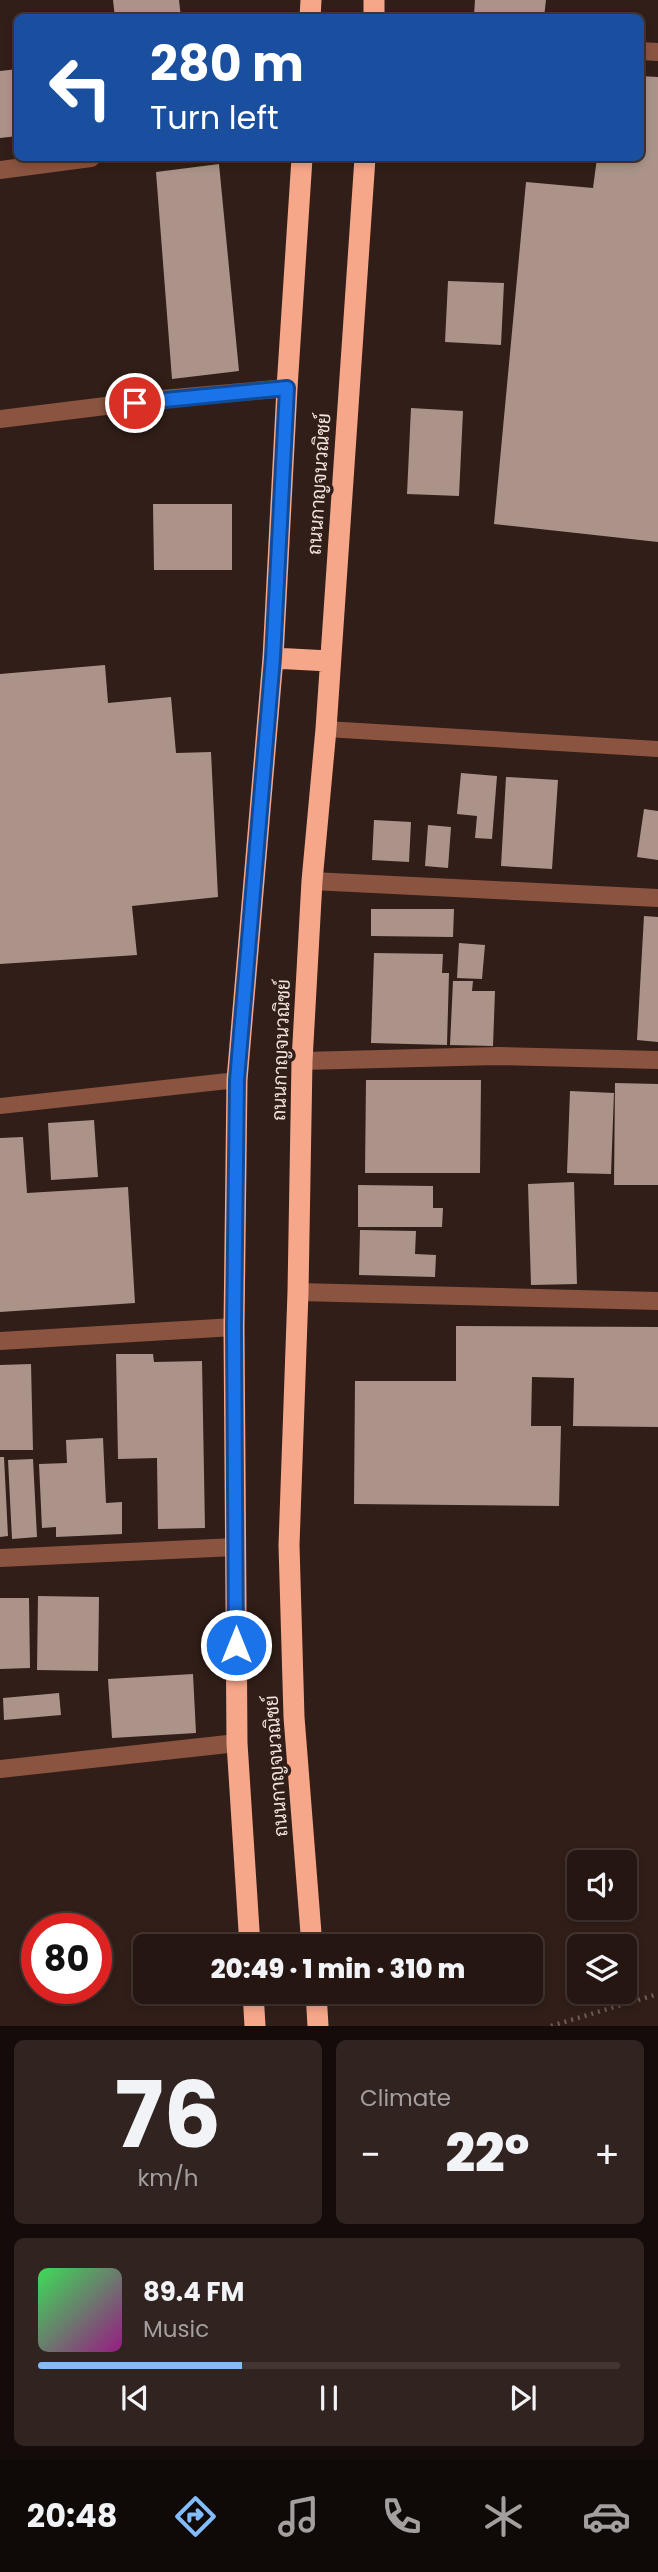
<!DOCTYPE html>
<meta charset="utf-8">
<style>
:root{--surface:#251612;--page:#312320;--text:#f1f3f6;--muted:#a39f9f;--line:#423532;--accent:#82bcfa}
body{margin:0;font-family:Poppins,Sarabun,sans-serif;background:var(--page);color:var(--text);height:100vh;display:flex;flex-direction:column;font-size:26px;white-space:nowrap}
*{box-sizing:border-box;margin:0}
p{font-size:23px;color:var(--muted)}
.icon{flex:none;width:38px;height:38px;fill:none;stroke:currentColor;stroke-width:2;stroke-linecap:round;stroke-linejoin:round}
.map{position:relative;height:2026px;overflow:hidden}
.details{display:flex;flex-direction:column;gap:14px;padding:14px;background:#140c0a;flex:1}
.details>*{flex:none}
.top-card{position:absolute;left:14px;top:14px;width:630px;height:147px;border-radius:10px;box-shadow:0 4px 10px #0003,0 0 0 2px var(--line);background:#1a4fa0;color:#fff;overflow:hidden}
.fabs{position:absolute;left:567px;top:1850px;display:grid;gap:14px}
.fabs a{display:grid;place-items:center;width:70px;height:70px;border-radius:10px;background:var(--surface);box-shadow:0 4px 10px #0003,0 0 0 2px var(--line);font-size:35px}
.speed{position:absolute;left:21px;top:1913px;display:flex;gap:14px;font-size:35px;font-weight:700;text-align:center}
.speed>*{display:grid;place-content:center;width:91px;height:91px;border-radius:50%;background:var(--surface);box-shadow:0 4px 10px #0003,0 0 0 2px var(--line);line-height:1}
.speed .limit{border:10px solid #d22;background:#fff;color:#111}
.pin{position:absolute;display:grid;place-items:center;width:60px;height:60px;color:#fff;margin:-30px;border:4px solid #fff;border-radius:50%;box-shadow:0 2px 7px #0007}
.me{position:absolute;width:77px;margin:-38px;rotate:0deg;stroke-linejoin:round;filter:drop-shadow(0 0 5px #0008)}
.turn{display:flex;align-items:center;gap:24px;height:147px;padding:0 21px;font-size:32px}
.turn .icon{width:91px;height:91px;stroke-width:2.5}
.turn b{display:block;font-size:49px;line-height:60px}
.big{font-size:52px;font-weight:800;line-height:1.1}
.details .tile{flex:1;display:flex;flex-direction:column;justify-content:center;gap:10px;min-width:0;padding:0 24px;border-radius:10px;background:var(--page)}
.details .dial{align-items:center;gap:0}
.dial b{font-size:91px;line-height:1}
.song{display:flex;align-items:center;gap:21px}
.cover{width:84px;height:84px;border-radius:10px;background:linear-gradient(135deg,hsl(130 70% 55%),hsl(310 70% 35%))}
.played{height:7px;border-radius:4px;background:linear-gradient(90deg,var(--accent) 35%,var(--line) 35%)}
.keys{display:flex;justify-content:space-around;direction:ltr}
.heat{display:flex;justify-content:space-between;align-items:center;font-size:38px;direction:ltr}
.details .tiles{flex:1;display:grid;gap:14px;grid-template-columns:1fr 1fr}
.tile:last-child{grid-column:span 2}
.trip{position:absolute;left:133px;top:1934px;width:410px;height:70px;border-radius:10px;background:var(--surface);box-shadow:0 4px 10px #0003,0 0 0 2px var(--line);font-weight:800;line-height:70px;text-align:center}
.tab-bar{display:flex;height:112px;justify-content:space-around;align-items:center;background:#0f0907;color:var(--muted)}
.tab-bar .icon{width:49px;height:49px}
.tab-bar .active{color:var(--accent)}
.tab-bar b{font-size:32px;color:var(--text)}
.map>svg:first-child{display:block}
</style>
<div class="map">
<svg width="658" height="2026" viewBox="0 0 658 2026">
<rect width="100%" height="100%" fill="#311e18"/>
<path fill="#ab938a" d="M113 0H179L181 18H115Z
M475 0H546L544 17 474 15Z
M18 69V136L0 138V71Z
M640 76 658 77V542L494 524 526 182 593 188 597 158H640Z
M219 164 239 371 172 379 156 172Z
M448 281 504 283 501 345 445 342Z
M411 408 463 411 459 496 407 494Z
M153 504H232V570H154Z
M105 665 108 703 171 697 176 753 211 752 218 897 132 906 137 955 0 964V674Z
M461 773 497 776 492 839 475 838 477 816 457 814Z
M506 777 558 780 552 869 501 866Z
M644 809 658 811V860L637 857Z
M374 820 411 822 409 862 372 860Z
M428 825 451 827 448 868 425 866Z
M371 909H454L453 937 371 936Z
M644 916 658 917V1042L637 1040Z
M459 943 485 945 482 979 457 978Z
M374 953 443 954 442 973H449L447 1045 371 1043Z
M453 981H473L472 991H495L493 1046 450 1045Z
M366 1080H481L480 1173H365Z
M615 1083 658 1084V1185H614Z
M570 1091 614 1093 611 1174 567 1173Z
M94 1120 98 1177 51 1180 48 1123Z
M23 1137 27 1193 128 1187 135 1303 0 1312V1138Z
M574 1182 577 1284 531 1285 528 1184Z
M358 1185 433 1186V1208H443L442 1227H358Z
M360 1230 416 1231 415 1254 436 1255 435 1277 359 1275Z
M456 1326 658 1327V1427L573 1426 574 1378 532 1377 531 1426H561L559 1506 354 1504 355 1381H456Z
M116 1354H153L154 1362 202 1361 205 1528 158 1529 157 1458 118 1459Z
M31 1364 33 1450H0V1365Z
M103 1438 106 1503 122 1502V1534L56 1537V1527L42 1528 39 1464 67 1463 66 1440Z
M0 1457H4L8 1536 0 1537Z
M33 1459 37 1537 12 1539 8 1460Z
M38 1596 99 1597 98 1671 37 1670Z
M0 1598H29L30 1668 0 1669Z
M193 1674 196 1733 112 1738 108 1679Z
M59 1693 61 1715 4 1720 3 1698Z"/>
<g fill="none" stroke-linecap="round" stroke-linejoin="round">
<path stroke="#6e5d57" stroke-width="4.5" stroke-dasharray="2 5" stroke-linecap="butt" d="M551 2026 658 1994"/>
<path stroke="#8a5440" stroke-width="16" d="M326 729 658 749
M0 1106 237 1080"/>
<path stroke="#8a5440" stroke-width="18" d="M640 51 658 52
M0 170 91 158
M0 419 162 399 287 388
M312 881 658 898
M302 1061 498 1056 658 1060
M298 1292 658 1301
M0 1341 234 1327
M0 1558 235 1547
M0 1769 237 1743"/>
<path stroke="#f7a789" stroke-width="21" d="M310 18 311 0
M374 18V0
M273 658 329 661
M250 1946 237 1743 234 1327 237 1080 273 658 287 388 302 158
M312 1946 294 1717 289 1545 298 1292 302 1061 312 881 326 729 365 158
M253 1992 255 2026
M316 1992 318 2026"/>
</g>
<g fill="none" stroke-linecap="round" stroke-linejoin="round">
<defs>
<path id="route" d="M135 403 287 388 273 658 237 1080 234 1327 236 1645"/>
</defs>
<use href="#route" stroke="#114b97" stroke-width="18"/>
<use href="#route" stroke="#1a73e8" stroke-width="12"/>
</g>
<g text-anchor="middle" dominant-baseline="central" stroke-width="7" stroke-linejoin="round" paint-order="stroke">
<g font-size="19" fill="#f2e4df" stroke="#311e18">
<text transform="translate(319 484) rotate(-86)">ถนนกาญจนวณิชย์</text>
<text transform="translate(281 1050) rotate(-88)">ถนนกาญจนวณิชย์</text>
<text transform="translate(276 1766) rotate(-94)">ถนนกาญจนวณิชย์</text>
</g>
</g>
</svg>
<div class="fabs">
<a><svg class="icon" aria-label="sound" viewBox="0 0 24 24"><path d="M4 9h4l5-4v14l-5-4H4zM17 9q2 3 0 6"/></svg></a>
<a><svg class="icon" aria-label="layers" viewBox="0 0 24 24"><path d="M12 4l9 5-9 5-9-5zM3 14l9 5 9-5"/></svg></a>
</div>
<div class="speed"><div class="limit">80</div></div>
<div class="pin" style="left:135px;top:403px;background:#d93025"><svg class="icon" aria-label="arrive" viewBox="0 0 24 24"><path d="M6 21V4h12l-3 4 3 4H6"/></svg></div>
<svg class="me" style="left:236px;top:1645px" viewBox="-20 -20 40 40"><circle r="17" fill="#1a73e8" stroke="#fff" stroke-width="3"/><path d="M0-11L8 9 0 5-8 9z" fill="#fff"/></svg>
<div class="trip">20:49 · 1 min · 310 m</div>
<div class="top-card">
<div class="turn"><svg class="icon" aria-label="left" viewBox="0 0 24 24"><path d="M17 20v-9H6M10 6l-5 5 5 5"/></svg><div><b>280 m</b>Turn left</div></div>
</div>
</div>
<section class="details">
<div class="tiles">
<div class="tile dial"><b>76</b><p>km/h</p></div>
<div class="tile"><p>Climate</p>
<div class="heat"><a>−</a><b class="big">22°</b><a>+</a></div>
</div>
<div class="tile">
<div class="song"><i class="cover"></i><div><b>89.4 FM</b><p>Music</p></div></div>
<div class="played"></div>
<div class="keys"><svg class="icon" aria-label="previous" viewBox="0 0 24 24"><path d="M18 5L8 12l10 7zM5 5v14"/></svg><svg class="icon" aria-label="pause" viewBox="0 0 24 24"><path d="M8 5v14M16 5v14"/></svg><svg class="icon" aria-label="next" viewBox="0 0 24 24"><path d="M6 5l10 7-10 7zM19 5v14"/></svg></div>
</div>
</div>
</section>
<nav class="tab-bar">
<b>20:48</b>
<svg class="icon active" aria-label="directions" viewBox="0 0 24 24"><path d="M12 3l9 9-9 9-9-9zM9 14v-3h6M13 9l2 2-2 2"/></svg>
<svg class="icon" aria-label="music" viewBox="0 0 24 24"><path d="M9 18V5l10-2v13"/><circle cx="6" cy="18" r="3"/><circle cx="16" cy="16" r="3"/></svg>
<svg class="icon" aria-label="phone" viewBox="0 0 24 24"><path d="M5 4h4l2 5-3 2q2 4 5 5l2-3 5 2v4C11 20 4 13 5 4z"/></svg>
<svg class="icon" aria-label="climate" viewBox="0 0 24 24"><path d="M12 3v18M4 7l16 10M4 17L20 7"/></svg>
<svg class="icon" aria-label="car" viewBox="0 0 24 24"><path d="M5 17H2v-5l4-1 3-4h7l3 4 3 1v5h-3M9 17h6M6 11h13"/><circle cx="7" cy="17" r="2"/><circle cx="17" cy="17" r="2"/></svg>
</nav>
